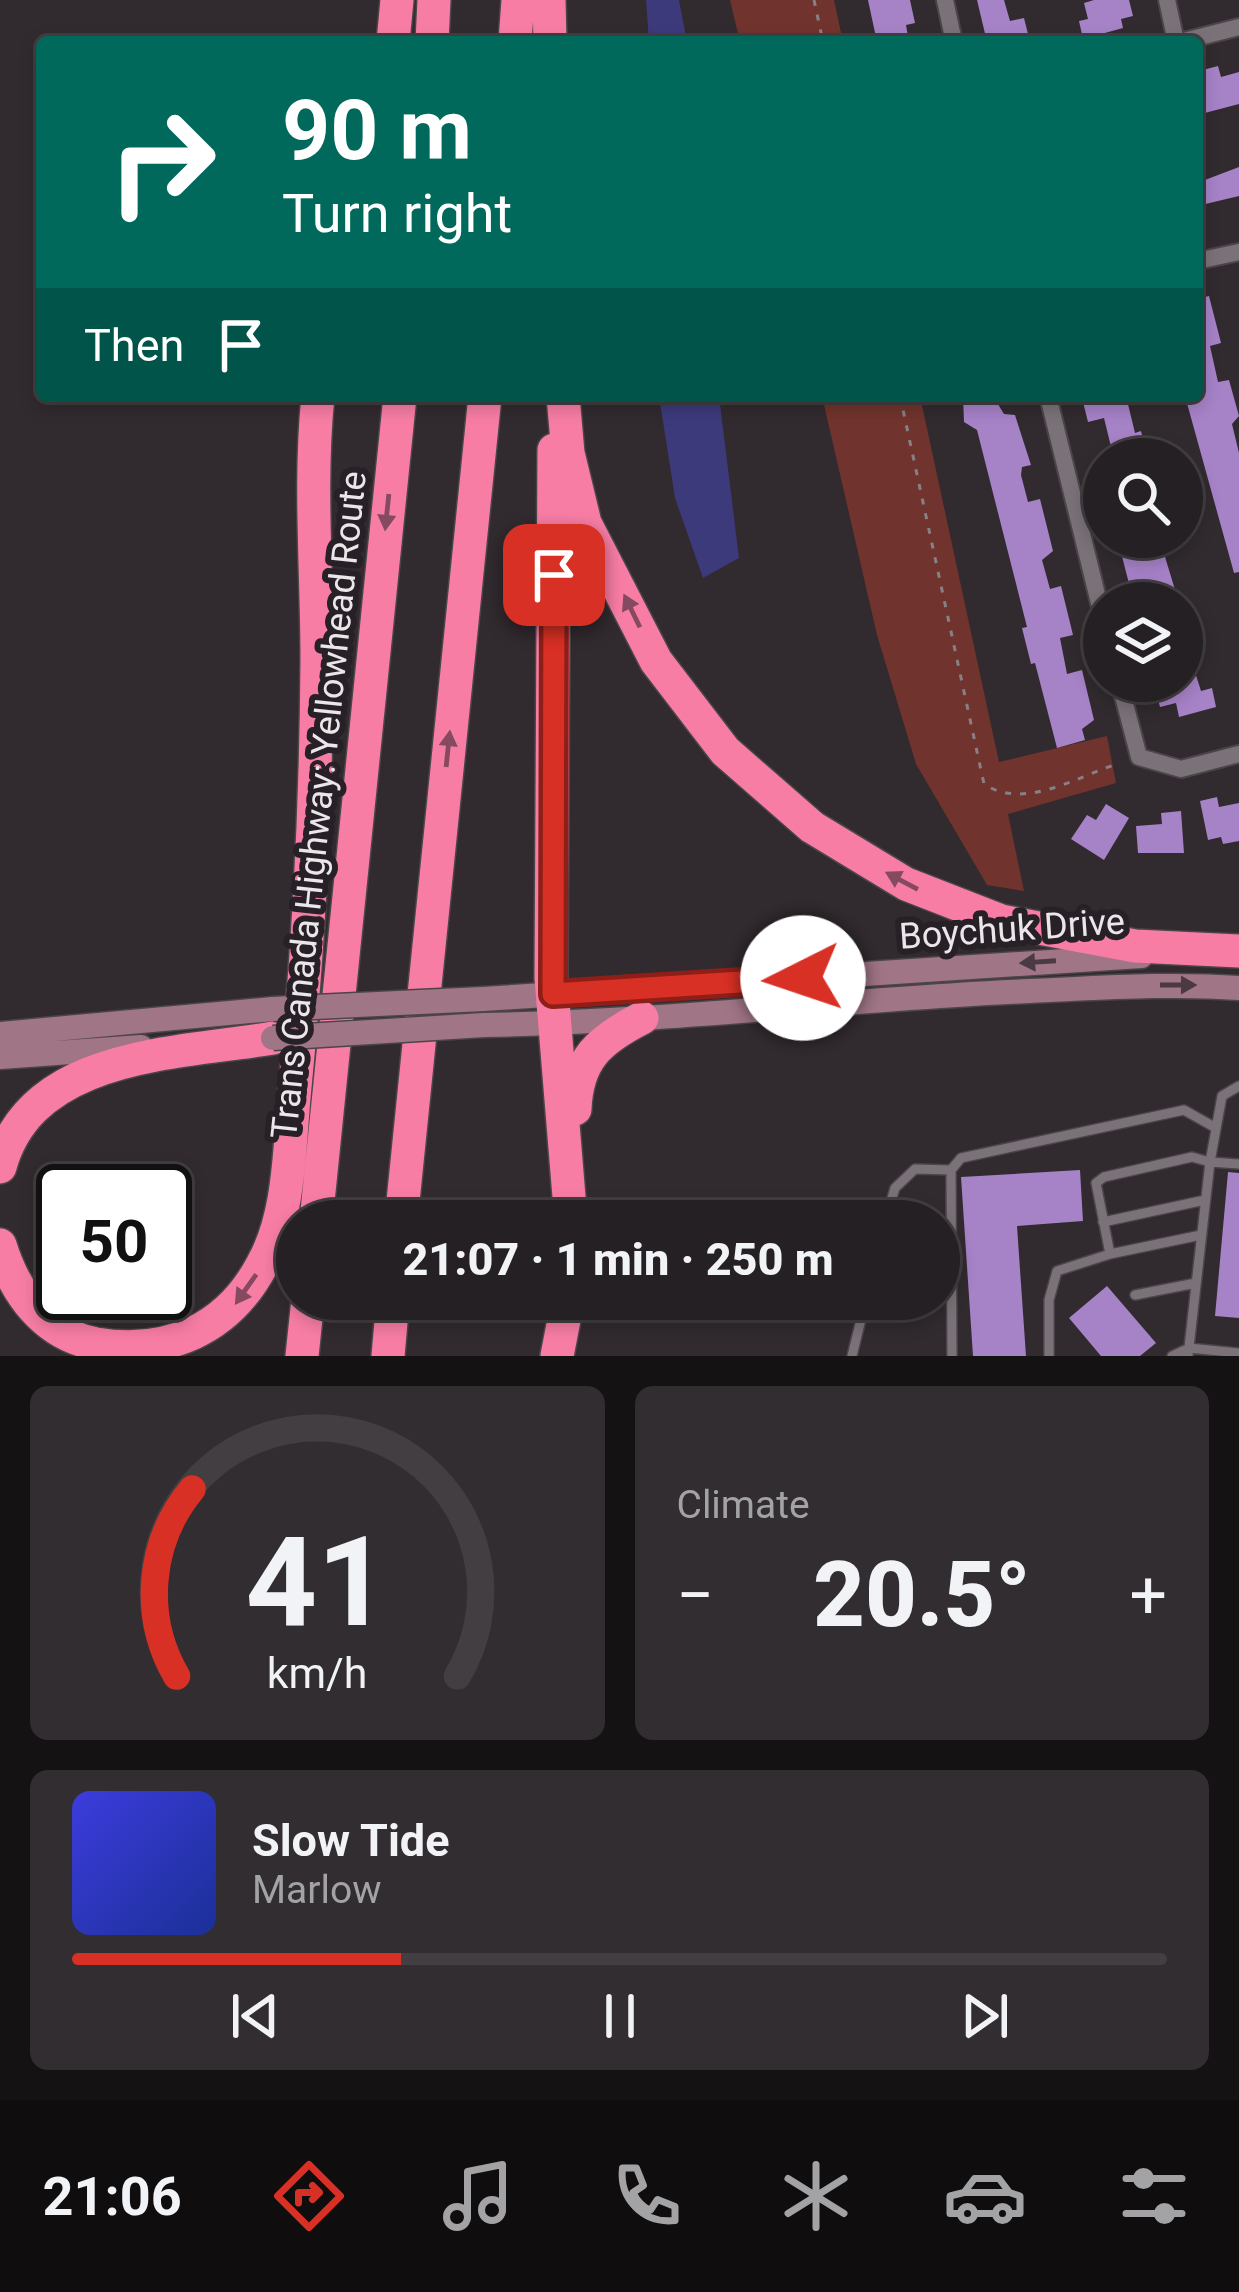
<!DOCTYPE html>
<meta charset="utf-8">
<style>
:root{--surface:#252023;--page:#312d30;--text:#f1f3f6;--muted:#a3a3a6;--line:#423e41;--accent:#d93025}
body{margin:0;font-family:Roboto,sans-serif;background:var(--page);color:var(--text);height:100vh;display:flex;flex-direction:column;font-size:45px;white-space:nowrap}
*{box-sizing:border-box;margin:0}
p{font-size:39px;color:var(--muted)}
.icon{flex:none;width:66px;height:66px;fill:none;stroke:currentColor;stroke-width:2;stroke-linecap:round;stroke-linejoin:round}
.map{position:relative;height:1356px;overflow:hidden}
.drawer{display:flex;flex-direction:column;gap:30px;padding:30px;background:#141213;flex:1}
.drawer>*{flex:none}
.banner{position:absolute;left:36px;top:36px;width:1167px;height:366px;border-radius:12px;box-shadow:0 6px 18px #0003,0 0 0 3px var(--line);background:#00695c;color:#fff;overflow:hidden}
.tools{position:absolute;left:1083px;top:438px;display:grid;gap:24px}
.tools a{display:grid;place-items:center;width:120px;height:120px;border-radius:50%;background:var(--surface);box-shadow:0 6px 18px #0003,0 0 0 3px var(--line);font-size:60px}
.speed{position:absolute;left:36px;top:1164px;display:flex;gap:24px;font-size:60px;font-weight:700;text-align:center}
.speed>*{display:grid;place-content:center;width:156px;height:156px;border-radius:50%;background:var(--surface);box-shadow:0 6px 18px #0003,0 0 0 3px var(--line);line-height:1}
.speed .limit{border:6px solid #111;border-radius:18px;background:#fff;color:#111}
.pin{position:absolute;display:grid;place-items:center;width:102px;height:102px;color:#fff;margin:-51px;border-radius:24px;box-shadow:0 6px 18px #0006}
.me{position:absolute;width:132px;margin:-66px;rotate:266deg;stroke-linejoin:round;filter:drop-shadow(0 0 9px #0008)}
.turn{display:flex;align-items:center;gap:42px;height:252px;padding:0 48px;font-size:54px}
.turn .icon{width:156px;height:156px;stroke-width:2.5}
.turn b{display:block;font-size:84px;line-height:102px}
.then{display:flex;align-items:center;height:114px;padding:0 48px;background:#0003;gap:24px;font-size:45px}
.big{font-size:90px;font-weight:800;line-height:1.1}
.drawer .card{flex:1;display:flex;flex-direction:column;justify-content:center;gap:18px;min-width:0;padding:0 42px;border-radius:18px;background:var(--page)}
.drawer .dial{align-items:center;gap:0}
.dial svg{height:312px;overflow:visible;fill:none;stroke:var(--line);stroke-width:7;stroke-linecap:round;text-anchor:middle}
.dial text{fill:var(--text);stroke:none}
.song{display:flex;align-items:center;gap:36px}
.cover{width:144px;height:144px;border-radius:18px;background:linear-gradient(135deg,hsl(240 70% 55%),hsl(230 70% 35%))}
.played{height:12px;border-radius:6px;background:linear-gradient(90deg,var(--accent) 30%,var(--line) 30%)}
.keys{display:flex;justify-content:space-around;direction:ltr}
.heat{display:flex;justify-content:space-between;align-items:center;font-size:66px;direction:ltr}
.drawer .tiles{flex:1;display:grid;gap:30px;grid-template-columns:1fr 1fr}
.card:last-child{grid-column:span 2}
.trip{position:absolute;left:276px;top:1200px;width:684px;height:120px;border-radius:60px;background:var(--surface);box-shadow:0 6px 18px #0003,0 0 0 3px var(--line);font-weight:800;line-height:120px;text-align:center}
.menu{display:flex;height:192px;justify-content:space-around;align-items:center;background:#0f0d0e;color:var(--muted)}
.menu .icon{width:84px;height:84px}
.menu .selected{color:var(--accent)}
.menu b{font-size:54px;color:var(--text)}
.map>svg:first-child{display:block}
</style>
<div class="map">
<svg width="1239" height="1356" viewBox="0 0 1239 1356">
<rect width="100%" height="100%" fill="#312a2f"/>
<path fill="#71332d" d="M730 0H834L843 42H740Z
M822 396H920L999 762 1107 736 1116 783 1008 814 1024 891 987 885 916 764 877 635Z"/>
<path fill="#3c3a7b" d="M646 0H679L687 42H649Z
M659 396H719L739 558 703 578 675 498Z"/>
<path fill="#a682c7" d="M868 0H910L915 23 906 25 909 42H877Z
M977 0H1004L1010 21 1024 18 1030 42H987Z
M1094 0H1129L1133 16 1121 19 1123 28 1083 39 1079 21 1088 19 1084 3Z
M1218 66 1221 77 1239 72V104L1197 115 1199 71Z
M1239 167V196L1197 206V183Z
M1209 296 1221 343 1210 346 1218 382 1229 380 1239 416 1232 424 1239 453V572L1234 573 1185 396H1197V299Z
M963 396H993L1004 414 1015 415 1031 465 1022 467 1021 475 1028 502 1040 499 1053 551 1042 560 1050 589 1061 586 1073 635 1060 638 1067 674 1082 670 1094 720 1082 729 1085 740 1057 748 1035 663 1031 664 1022 628 1027 627 977 430 964 422Z
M1126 396 1135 433 1141 431 1148 459H1114L1104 418 1088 422 1083 402Z
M1117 537H1159L1179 603H1134Z
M1182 647H1187L1201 691 1212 688 1216 707 1179 717 1176 703 1160 707 1155 688 1182 681Z
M1217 797 1219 807 1239 803V841L1223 844 1221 837 1208 840 1200 801Z
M1106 804 1129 818 1104 860 1071 839 1087 815 1096 820Z
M1181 811 1184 853H1138L1136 826 1162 824 1161 813Z
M1080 1170 1083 1221 1017 1226 1026 1356H973L961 1177Z
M1228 1172 1239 1173V1318L1215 1316Z
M1107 1286 1156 1343 1140 1356H1101L1069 1318Z"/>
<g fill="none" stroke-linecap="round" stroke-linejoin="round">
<defs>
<path id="lane" d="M1239 1086 1222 1096 1210 1162 1239 1164
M885 1221 895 1188 915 1169 951 1170
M1103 1222 1205 1200
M1135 1295 1196 1283
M852 1356 866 1299
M952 1356 951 1170 961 1158 1184 1110 1216 1128
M1049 1356V1300L1057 1271 1110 1254
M1172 1356 1189 1348 1239 1353
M1188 1356 1210 1162 1192 1157 1104 1177 1096 1183 1110 1254 1201 1235"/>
<path id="street" d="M945 0 954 42
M1167 0 1176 42
M1180 42 1239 27
M1197 261 1239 252
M1048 396 1104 623
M1119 681 1139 757 1181 769 1239 754"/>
<path id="secondary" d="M483 999 1141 956
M484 1025C666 1022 848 999 1030 991 1100 988 1169 983 1239 988
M0 1034 273 1009
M0 1057 141 1047"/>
<path id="highway" d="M549 0 550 42
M393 42 397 0
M432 42 434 0
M515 42 518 0
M563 396 568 453 585 523 656 661 725 751 812 827 906 884 1001 921 1135 946 1239 951
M554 450 551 978 571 1221
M575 1109C577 1059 599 1040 642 1018
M0 1167C31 1052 178 1054 273 1038
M316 1221 400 396
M401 1221 485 396
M0 1245C15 1293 44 1334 96 1344 168 1356 228 1329 262 1265 291 1214 289 1145 295 1087 309 944 316 804 317 660 317 572 309 483 318 396
M302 1356 308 1299
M388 1356 393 1299
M557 1356 568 1299"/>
</defs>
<use href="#lane" stroke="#4b4549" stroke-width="12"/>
<use href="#street" stroke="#4b4549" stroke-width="20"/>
<use href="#secondary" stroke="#4b4549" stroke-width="27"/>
<use href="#highway" stroke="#4b4549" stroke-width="36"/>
<path stroke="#878185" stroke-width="3" stroke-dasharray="6 9" stroke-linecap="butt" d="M814 0 823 42
M900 396 984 784C1024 811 1078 776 1120 763"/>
<use href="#lane" stroke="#7b7279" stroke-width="9"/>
<use href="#street" stroke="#7b7279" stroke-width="16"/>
<use href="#secondary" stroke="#a07586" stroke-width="24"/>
<use href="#highway" stroke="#f87da5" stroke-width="33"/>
<defs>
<path id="secondary-bridge" d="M273 1009 483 999
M273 1038 484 1025"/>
</defs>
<use href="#secondary-bridge" stroke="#4b4549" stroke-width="27" stroke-linecap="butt"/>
<use href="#secondary-bridge" stroke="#a07586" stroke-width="24"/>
</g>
<defs><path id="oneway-solid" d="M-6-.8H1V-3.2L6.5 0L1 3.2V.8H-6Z" transform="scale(3)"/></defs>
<g fill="#854a5f">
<use href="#oneway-solid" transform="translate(387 512) rotate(96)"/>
<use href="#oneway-solid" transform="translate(632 611) rotate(-116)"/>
<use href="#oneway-solid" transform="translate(448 749) rotate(-84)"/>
<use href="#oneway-solid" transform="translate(902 881) rotate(-152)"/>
<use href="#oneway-solid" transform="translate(246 1289) rotate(125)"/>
</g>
<g fill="#4b3a43">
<use href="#oneway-solid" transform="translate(1038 962) rotate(176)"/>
<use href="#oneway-solid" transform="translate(1178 985)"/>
</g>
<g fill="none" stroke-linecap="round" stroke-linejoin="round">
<defs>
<path id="route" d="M554 575 553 994 803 978"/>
</defs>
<use href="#route" stroke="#8d1f18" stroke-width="30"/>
<use href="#route" stroke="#d93025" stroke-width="21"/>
</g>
<g text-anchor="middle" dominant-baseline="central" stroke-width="12" stroke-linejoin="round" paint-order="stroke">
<g font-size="36" fill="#ebe6e9" stroke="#272026">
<text transform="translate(319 805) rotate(-84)">Trans Canada Highway: Yellowhead Route</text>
<text transform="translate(1012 929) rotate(-4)">Boychuk Drive</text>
</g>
</g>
</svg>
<div class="tools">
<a><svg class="icon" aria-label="search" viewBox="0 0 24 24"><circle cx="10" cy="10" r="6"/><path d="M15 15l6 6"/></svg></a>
<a><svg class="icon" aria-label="layers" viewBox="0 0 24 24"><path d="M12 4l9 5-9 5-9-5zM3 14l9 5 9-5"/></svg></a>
</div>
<div class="speed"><div class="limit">50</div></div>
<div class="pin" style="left:554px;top:575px;background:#d93025"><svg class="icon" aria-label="arrive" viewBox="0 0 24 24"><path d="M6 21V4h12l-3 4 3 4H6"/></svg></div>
<svg class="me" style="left:803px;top:978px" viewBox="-20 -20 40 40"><circle r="19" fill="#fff"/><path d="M0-13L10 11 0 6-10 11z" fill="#d93025"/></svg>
<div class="trip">21:07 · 1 min · 250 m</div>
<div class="banner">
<div class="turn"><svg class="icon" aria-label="right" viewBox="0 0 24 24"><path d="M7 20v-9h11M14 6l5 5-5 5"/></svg><div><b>90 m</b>Turn right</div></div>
<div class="then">Then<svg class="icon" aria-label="arrive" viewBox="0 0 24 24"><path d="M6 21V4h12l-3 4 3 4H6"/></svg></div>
</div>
</div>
<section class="drawer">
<div class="tiles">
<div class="card dial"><svg viewBox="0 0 100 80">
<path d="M14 69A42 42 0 1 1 86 69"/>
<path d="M14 69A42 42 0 0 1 18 21" stroke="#d93025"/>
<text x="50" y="56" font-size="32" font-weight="700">41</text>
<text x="50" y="72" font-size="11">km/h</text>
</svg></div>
<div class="card"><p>Climate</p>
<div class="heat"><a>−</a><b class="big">20.5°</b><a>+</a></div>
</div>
<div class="card">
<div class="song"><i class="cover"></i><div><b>Slow Tide</b><p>Marlow</p></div></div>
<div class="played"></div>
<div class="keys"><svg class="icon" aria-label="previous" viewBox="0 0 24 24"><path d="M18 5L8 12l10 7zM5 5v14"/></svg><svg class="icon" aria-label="pause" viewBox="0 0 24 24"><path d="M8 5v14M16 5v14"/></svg><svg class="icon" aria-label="next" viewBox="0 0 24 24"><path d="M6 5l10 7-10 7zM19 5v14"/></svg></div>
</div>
</div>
</section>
<nav class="menu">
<b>21:06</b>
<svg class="icon selected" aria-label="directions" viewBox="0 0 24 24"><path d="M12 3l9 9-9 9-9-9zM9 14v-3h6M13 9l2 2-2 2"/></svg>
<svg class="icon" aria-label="music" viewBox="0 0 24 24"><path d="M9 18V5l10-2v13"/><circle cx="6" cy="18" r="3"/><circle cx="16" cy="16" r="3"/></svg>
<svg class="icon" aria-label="phone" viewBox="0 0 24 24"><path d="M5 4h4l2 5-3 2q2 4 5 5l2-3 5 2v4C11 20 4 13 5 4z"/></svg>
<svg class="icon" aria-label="climate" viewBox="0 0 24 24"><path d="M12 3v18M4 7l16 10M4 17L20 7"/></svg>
<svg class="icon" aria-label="car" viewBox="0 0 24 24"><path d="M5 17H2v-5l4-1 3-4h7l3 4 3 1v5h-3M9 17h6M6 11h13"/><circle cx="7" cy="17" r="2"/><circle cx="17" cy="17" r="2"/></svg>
<svg class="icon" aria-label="filters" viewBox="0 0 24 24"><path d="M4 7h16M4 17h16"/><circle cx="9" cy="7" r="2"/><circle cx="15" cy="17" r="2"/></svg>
</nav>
